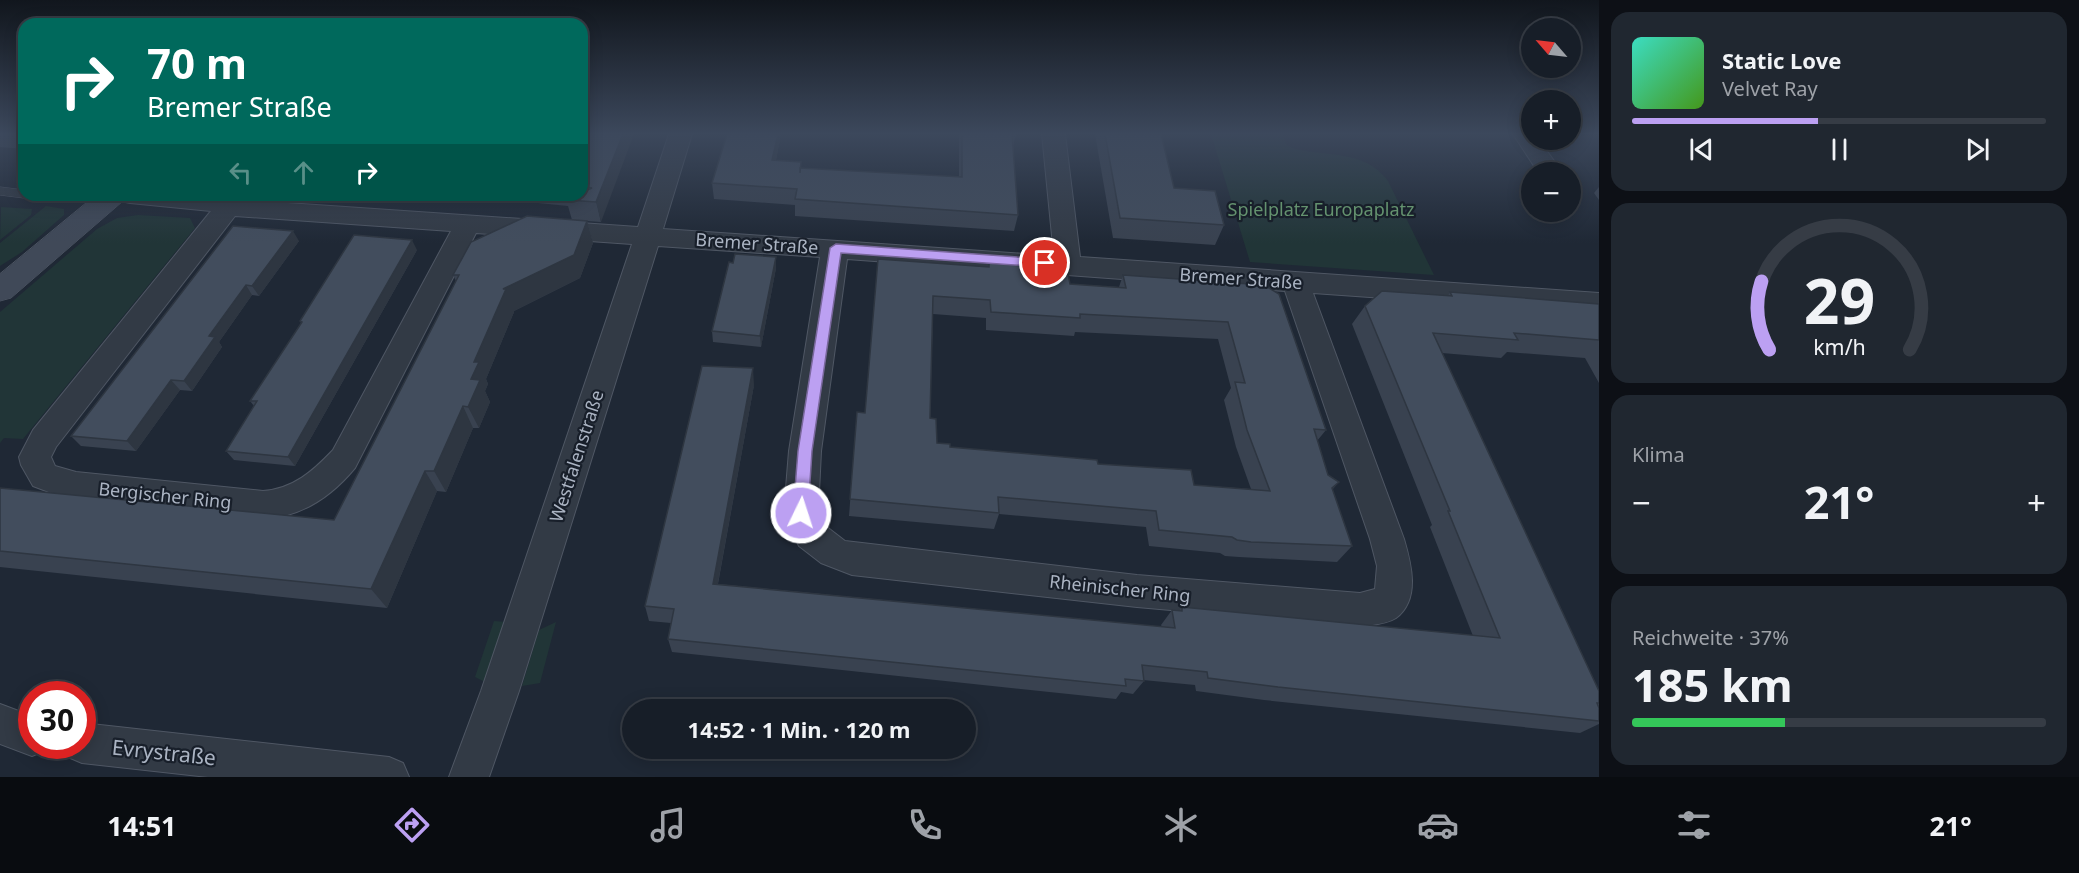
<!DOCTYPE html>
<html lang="de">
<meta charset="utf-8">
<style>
:root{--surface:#171e28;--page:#202730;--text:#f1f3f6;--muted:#9ea2a8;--line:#363c45;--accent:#bca0f2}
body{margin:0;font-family:"Noto Sans",sans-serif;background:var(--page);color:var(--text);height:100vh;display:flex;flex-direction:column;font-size:22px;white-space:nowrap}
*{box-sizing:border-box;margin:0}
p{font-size:20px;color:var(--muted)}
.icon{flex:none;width:33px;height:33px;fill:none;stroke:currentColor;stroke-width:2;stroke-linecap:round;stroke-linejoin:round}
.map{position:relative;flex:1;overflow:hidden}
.drawer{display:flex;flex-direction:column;gap:12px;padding:12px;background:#0d1016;width:480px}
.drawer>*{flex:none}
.banner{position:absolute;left:18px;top:18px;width:570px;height:183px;border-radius:18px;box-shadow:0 3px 15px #0003,0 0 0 2px var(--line);background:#00695c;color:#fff;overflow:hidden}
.needle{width:39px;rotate:298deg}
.buttons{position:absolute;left:1521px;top:18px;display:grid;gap:12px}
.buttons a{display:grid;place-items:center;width:60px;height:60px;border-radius:50%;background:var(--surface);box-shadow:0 3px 15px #0003,0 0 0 2px var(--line);font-size:30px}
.speed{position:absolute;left:18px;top:681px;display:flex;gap:12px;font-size:30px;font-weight:700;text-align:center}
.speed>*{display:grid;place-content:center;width:78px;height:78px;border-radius:50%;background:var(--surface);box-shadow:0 3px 15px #0003,0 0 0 2px var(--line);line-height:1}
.speed .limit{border:9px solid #d22;background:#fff;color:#111}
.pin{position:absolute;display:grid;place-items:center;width:51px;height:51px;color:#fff;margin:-26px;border:3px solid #fff;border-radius:50%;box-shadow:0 2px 6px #0007}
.me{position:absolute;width:66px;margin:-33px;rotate:4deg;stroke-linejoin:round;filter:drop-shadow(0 0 4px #0008)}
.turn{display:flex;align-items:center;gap:21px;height:126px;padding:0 30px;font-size:27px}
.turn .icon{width:78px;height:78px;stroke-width:2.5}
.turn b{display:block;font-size:42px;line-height:51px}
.lanes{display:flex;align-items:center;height:57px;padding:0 30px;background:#0003;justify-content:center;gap:30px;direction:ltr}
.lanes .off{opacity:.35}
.big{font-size:45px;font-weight:700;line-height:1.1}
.drawer .card{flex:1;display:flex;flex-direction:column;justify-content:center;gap:9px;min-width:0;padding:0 21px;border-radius:18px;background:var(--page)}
.drawer .dial{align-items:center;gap:0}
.dial svg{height:156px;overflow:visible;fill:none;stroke:var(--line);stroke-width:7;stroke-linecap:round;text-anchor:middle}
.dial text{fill:var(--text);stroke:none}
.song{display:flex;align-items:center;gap:18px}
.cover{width:72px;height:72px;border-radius:9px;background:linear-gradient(135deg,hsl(170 70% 55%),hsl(100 70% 35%))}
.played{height:6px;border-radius:3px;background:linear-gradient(90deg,var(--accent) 45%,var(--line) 45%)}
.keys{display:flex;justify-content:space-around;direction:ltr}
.heat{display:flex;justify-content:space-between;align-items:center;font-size:33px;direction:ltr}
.charge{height:9px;border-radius:4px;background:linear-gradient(90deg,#34c759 37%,var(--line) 0)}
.trip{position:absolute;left:622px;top:699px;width:354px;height:60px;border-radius:30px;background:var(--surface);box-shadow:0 3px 15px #0003,0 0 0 2px var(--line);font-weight:700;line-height:60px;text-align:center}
.tabs{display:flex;height:96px;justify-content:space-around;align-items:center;background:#090c10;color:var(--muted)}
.tabs .icon{width:42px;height:42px}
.tabs .on{color:var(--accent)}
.tabs b{font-size:27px;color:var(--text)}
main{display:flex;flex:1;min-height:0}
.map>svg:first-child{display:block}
</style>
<main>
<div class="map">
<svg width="1599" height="777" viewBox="0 0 1599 777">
<rect width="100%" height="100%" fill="#1f2835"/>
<path fill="#213537" d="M1211 134H1283L1286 144 1292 148C1325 157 1365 149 1388 181L1434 275 1250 262Z
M46 206 64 209V215L22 252 0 266V243Z
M1 207 32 209 31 215 0 240Z
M138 215 190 218 195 228 23 439 4 438 0 443V312L97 229 117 218Z
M494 621 506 622 485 682 475 677Z
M556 622 540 683 522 686 539 630Z"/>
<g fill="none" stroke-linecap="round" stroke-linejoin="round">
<defs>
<path id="lane" d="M0 187 24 190V195H30L24 198 0 195Z"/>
<path id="street" d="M669 134H692L663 229 1054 256 1042 134H1065L1080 257 1599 293V313L1313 293 1404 539C1411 563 1421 599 1396 618 1387 624 1371 625 1360 627L1137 607 852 575 821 563 799 546 784 513 789 451 820 257 658 246 519 691 489 777H449L481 691 632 244 476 233 355 468C331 497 301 517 263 519L62 497 33 486 21 465 19 457 33 430 211 211 130 203 121 201 118 195H209L228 199 638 227ZM235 216 451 231 333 450C313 471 293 489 263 491L76 472 55 466 51 457 56 447ZM847 259 1285 291 1370 539 1377 566 1375 589 1360 593 1137 575 845 541 823 524 818 513 821 451Z
M1513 134H1532V140H1539L1562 172H1538Z
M0 704 32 716V746H48L46 750 32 756 0 744Z
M82 723 389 757 403 763 409 777H208L82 763 68 757 63 746H82Z"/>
<path id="secondary" d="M96 195H127L123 201 11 298 0 301V274Z"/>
</defs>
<use href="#lane" stroke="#4f5764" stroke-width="1"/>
<use href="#street" stroke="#4f5764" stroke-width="2"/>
<use href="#secondary" stroke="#4f5764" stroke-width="1"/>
<use href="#lane" fill="#323a45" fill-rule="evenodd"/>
<use href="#street" fill="#323a45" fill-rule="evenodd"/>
<use href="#secondary" fill="#404958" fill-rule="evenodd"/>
</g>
<path fill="#394250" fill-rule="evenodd" d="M0 134H24V149L0 147Z
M582 134 601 222 587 221 593 243 580 278 514 311V312L486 379 488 384 485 391 490 402 479 428H473L446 492 437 491 387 608 0 567V488L334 520 456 281 453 275 572 220 568 206 528 202 525 195H582Z
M781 134 776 160 801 168 959 177V134H1016L1013 146 1018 215 1014 231 795 216V205L714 199 712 183Z
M1095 134H1161L1174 188 1224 225 1215 245 1113 238Z
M1599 187V200L1594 193Z
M233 226 299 241 259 296 252 295 219 342 222 347 192 391 180 390 136 451 81 446 71 436Z
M417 250 295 466 234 460 226 451 254 406 250 401 301 323 300 321Z
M776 257V268L761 347 713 342 712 331 733 263Z
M878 259 988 267 989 263 1070 284 1119 287 1123 275 1264 285 1326 430 1317 441 1328 475 1339 482 1332 490 1352 546 1337 562 1239 557 1225 556 1220 553 1149 546 1146 527 999 514 994 529 849 516 857 412 865 413ZM933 314 986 318V330L1074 336 1075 332 1218 339 1231 388 1224 400 1236 447 1251 489 1194 485 1098 464 950 447 937 443 930 418Z
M1450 292 1599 304V383L1585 358 1507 352 1501 358 1442 353 1599 691V724L1580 733 1264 700 1196 691 1195 685 1143 680 1144 681 1133 694 1121 692 1116 699 672 652 668 639 671 623 649 621 645 606 754 385 718 584 1162 627 1161 625 1172 610 1179 611 1182 607 1473 636 1430 527 1432 525 1352 324 1365 306 1448 296Z"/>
<path fill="#2e3641" d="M623 134H634L601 222 596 202Z
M778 134H781L773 176 772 160Z
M587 221 593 243 580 278 514 311V312L486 379 488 384 485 391 490 402 479 428 468 407 471 379 474 362 503 289Z
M293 231 299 241 259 296 252 286Z
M412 240 417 250 295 466 288 457Z
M776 257V268L761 347 760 336Z
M246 285 252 295 219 342 222 347 192 391 184 381 209 336Z
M753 368 754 385 715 599 713 584Z
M171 380 180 390 136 451 127 441Z
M463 406 473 428 446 492 434 471Z
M425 471 437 491 387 608 371 589Z"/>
<path fill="#424d5d" stroke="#2e3641" stroke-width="1.5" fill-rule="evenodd" d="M582 134H623L596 202 567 200 577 195H582V192L592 188 582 187Z
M727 134H778L772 160 801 162 800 173V168L962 177V134H1012L1018 215 795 199 797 189 712 183Z
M1105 134H1161L1174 188 1215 191 1224 225 1120 218Z
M527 216 587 221 574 255 503 289H506L474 362H479L471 379 480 380 468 407 463 406 434 471H425L371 589 0 551V488L334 520 459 275H453L471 242Z
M233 226 293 231 252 286 246 285 209 336 215 337 184 381 171 380 127 441 71 436Z
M354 235 412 240 288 457 226 451 257 401H250L302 322 300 321Z
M735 254 776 257 760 336 712 331 729 262 733 263Z
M878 259 989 267V263L1067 269 1070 284 1126 288 1123 275 1264 285 1279 294 1326 430 1314 429 1328 475 1339 482 1332 488 1352 546 1251 542 1237 540 1232 537 1159 530 1156 511 998 497 999 513 850 499 857 412 865 413ZM933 296 990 300 991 312 1080 318V314L1228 322 1245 383 1235 382 1247 430 1270 491 1194 485 1191 470 1098 464 1097 460 950 447V444L937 443 936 419 930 418Z
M1382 291 1452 296 1450 292 1599 304V340L1514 333 1518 340 1433 333 1599 691V703H1597L1599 708V721L1278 687 1208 678 1207 672 1142 665 1144 681 1125 679 1126 686 668 639 674 609 645 606 702 366 753 368 713 584 1175 628 1172 610 1182 611V607L1500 638 1448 511H1450L1365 306Z"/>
<linearGradient id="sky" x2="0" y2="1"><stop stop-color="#11161d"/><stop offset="0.55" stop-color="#3c485c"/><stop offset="1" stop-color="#3c485c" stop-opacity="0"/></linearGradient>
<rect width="1599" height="243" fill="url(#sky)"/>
<path fill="#bca0f2" stroke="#7a689d" stroke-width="1.5" d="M836 244 1045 259 1051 263 1045 267 841 253 812 451 808 513 806 518 801 520 795 518 793 513 798 451 830 248Z"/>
<g text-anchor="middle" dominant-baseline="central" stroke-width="4.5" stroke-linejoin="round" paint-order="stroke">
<g font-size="18" fill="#64926f" stroke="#181f2a">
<text x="1321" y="209">Spielplatz Europaplatz</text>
</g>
<g font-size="18" fill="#abb4c3" stroke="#181f2a">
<text transform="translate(757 243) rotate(4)">Bremer Straße</text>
<text transform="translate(1241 278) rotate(4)">Bremer Straße</text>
<text transform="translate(576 456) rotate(-72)">Westfalenstraße</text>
<text transform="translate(165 495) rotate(6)">Bergischer Ring</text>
<text transform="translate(1120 588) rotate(6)">Rheinischer Ring</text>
</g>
<g font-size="21" fill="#abb4c3" stroke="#181f2a">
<text transform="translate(164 752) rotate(6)">Evrystraße</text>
</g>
</g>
</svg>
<div class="buttons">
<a><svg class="needle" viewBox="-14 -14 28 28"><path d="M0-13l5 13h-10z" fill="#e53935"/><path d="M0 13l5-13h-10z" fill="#9ea2a8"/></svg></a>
<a>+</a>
<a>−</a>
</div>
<div class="speed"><div class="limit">30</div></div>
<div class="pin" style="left:1045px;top:263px;background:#d93025"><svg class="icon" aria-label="arrive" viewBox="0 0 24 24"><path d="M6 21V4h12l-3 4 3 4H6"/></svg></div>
<svg class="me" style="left:801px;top:513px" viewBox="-20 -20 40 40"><circle r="17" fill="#bca0f2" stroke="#fff" stroke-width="3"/><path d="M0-11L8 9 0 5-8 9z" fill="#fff"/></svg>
<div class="trip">14:52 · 1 Min. · 120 m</div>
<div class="banner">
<div class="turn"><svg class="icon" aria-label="right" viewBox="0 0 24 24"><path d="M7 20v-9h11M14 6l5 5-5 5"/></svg><div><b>70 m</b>Bremer Straße</div></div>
<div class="lanes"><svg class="icon off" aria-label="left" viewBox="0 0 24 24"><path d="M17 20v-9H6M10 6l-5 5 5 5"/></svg><svg class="icon off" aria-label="ahead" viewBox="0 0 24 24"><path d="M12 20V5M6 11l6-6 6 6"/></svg><svg class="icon" aria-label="right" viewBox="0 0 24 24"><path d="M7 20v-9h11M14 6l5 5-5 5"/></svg></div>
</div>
</div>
<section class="drawer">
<div class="card">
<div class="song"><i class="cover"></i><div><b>Static Love</b><p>Velvet Ray</p></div></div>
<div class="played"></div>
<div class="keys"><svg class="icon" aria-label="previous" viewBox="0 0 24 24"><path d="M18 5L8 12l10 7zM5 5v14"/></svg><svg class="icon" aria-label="pause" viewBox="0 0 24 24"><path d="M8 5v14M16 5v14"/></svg><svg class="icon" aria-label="next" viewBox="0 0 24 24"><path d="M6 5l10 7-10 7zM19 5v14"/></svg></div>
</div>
<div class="card dial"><svg viewBox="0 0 100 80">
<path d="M14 69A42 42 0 1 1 86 69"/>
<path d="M14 69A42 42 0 0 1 10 34" stroke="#bca0f2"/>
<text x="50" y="56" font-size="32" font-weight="700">29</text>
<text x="50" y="72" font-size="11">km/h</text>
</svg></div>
<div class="card"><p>Klima</p>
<div class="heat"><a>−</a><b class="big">21°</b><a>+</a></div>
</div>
<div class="card"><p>Reichweite · 37%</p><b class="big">185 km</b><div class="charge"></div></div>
</section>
</main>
<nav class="tabs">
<b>14:51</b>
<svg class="icon on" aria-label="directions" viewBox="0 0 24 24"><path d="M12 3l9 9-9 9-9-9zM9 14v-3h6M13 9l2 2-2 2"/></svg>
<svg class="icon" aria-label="music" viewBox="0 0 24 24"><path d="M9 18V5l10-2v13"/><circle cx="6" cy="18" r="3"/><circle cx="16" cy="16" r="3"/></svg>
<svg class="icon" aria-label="phone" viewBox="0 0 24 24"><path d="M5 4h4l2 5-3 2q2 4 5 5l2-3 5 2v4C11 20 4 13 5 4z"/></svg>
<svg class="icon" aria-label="climate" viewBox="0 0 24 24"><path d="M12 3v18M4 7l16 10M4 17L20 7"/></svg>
<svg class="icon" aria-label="car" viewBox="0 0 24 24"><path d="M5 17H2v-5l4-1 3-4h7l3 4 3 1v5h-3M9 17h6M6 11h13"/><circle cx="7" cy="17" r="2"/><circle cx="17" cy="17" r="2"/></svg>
<svg class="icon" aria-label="filters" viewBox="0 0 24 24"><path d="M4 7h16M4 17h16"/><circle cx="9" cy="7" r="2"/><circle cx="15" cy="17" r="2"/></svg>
<b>21°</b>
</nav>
